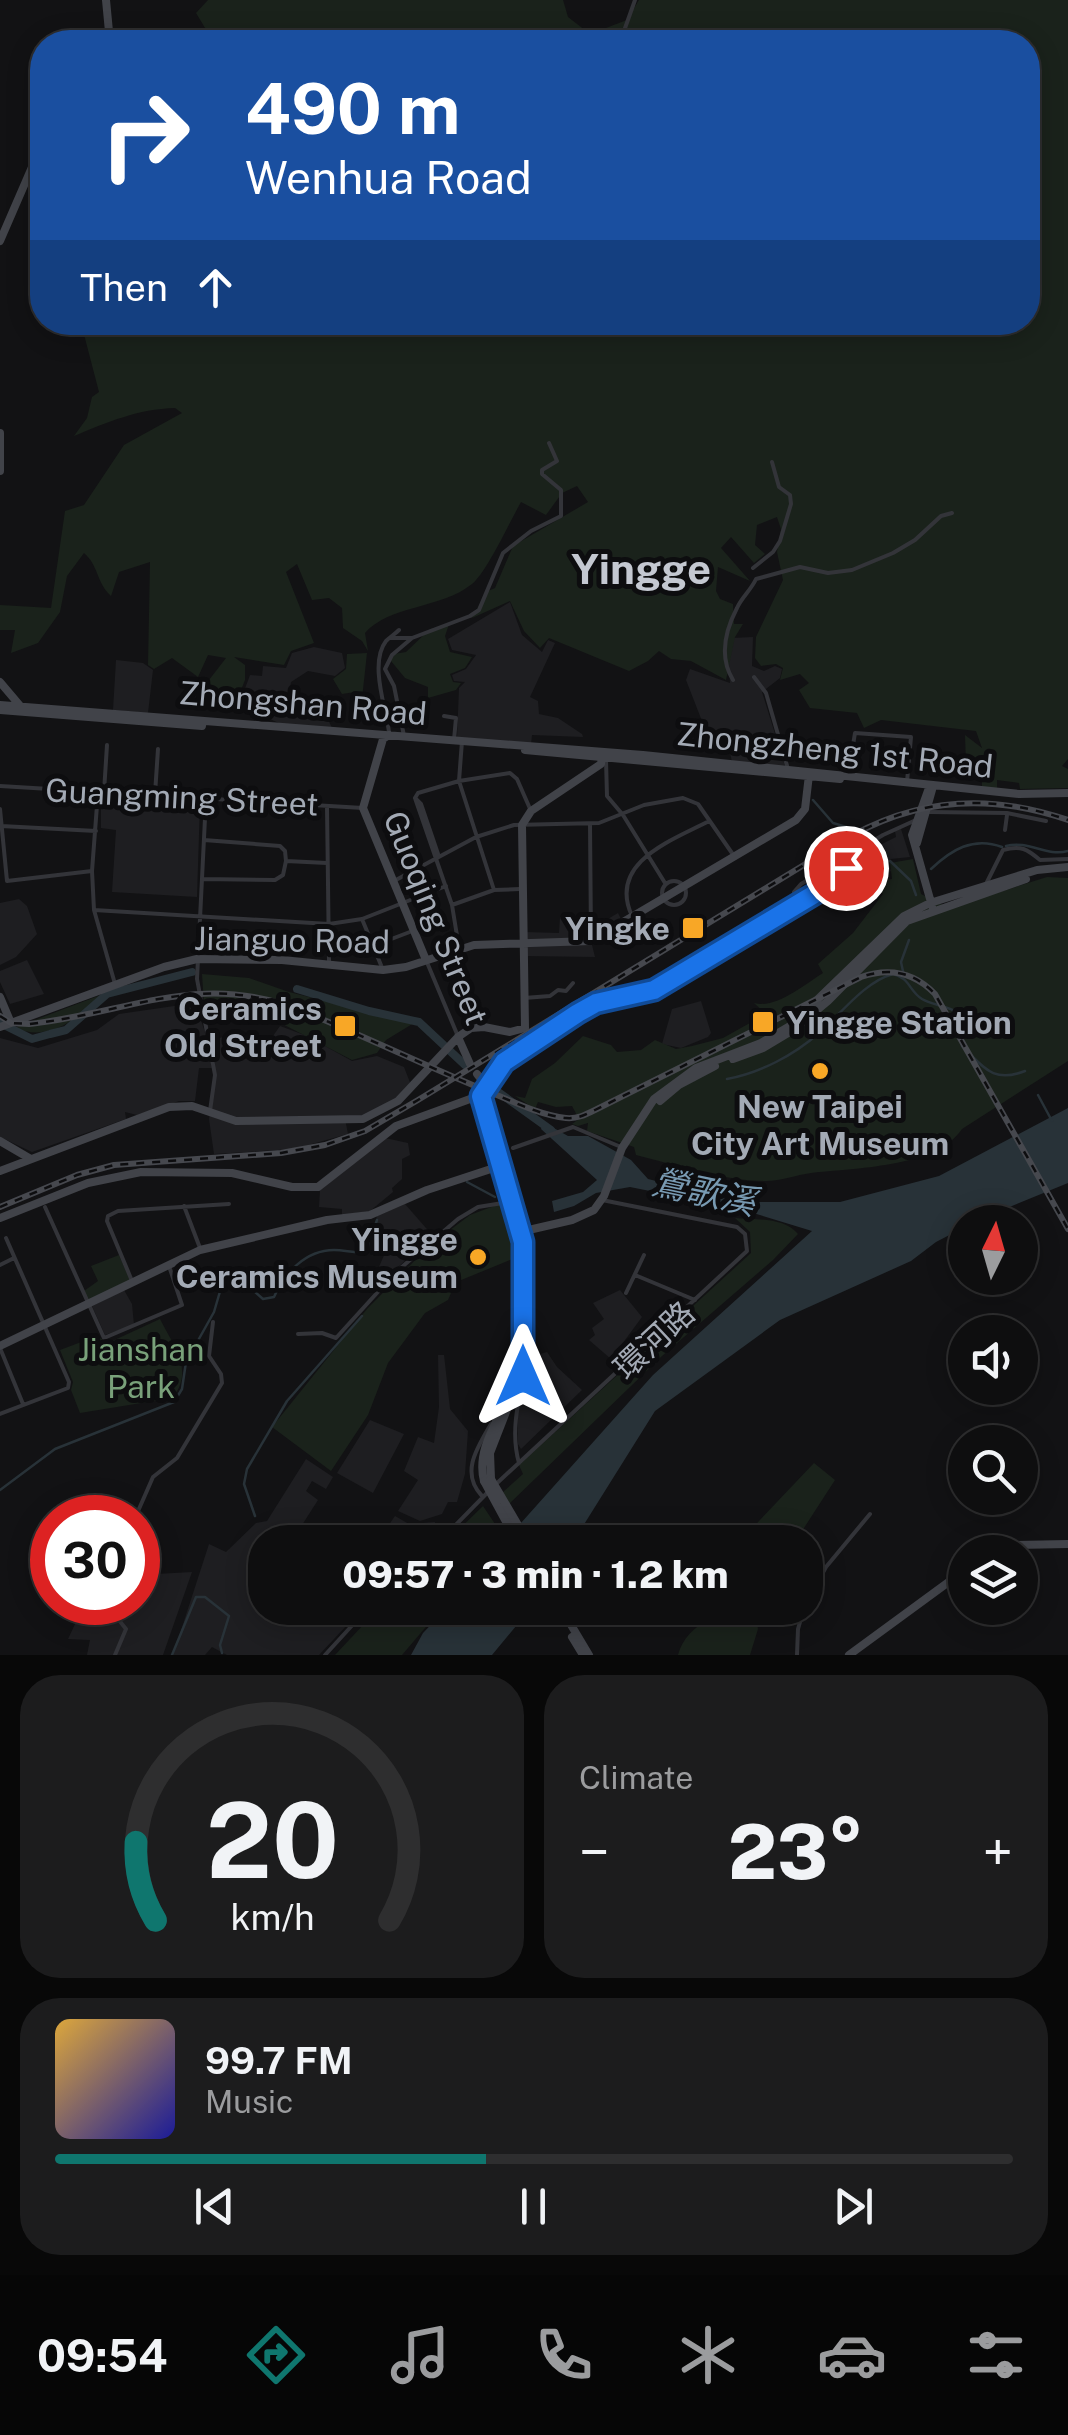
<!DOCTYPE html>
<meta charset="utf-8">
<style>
:root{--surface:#0e0e0f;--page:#1c1c1d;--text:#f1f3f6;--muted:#9b9c9e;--line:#2e2e2f;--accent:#0f766e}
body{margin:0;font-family:"Public Sans","Noto Sans TC",sans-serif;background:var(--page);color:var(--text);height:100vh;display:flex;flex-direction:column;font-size:38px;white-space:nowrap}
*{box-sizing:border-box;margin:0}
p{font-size:32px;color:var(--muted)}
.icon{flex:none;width:55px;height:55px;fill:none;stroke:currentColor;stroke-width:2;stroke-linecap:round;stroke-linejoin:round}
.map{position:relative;height:1655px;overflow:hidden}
.panel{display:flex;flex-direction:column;gap:20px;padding:20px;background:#080808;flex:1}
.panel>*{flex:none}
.top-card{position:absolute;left:30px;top:30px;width:1010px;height:305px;border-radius:40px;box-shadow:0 5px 25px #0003,0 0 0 2px var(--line);background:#1a4fa0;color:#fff;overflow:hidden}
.needle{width:65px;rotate:5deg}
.tools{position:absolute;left:948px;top:1205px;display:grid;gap:20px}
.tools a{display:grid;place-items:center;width:90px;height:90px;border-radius:50%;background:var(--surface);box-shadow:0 5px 25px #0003,0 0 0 2px var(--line);font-size:50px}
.speed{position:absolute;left:30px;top:1495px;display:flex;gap:20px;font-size:50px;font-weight:700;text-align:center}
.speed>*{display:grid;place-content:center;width:130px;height:130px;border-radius:50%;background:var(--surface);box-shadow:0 5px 25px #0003,0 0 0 2px var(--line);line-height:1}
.speed .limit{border:15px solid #d22;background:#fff;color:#111}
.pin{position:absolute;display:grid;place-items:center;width:85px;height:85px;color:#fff;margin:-42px;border:5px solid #fff;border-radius:50%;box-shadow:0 2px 10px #0007}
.me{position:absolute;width:110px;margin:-55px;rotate:0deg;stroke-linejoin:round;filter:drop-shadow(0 0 8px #0008)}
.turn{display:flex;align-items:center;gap:35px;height:210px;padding:0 50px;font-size:45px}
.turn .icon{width:130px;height:130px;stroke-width:2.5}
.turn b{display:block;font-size:70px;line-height:85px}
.then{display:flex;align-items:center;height:95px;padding:0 50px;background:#0003;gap:20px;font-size:38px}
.big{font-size:75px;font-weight:800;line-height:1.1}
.panel .widget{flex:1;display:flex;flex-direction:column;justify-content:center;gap:15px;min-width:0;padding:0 35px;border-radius:40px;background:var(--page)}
.panel .dial{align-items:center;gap:0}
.dial svg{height:260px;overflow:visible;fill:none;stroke:var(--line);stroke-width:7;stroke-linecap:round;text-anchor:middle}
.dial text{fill:var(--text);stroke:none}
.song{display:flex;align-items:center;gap:30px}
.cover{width:120px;height:120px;border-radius:15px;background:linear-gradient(135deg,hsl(40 70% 55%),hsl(240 70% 35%))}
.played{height:10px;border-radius:5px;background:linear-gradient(90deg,var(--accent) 45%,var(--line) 45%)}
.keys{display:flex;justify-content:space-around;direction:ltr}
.heat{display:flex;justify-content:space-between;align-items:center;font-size:55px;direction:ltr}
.panel .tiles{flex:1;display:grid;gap:20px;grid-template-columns:1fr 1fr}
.widget:last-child{grid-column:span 2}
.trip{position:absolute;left:248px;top:1525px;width:575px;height:100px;border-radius:40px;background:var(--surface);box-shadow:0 5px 25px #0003,0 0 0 2px var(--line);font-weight:800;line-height:100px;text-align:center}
.menu{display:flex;height:160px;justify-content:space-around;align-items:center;background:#060606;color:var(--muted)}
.menu .icon{width:70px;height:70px}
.menu .active{color:var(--accent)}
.menu b{font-size:45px;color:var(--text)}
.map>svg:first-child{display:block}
</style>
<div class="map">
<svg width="1068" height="1655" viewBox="0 0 1068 1655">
<rect width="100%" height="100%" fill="#121214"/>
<path fill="#1e1e21" d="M510 602 522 635 542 652 548 640 555 643 530 697 538 701 539 714 558 718 582 734 583 737 532 735 531 744 457 738 459 688 465 682 454 681 452 675 466 669 476 655 452 650 448 639Z
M753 637 752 666 764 671 775 666 782 669 780 678 762 692 785 766 732 762 727 739H709L686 680 690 669 730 683 728 655 732 638Z
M314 647 342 653 345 668 335 676 308 671 291 682 286 707 325 713 332 728 281 724 230 701 229 694H243L250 675 262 676 263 666 286 668 292 653Z
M116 660 143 663 153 670 148 713 113 710Z
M104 796 200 803 197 897 112 892 116 830 101 828V798Z
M901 829 910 857 891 859 888 863 891 871 864 885 848 859 877 841 880 845 896 837 895 831Z
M19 899 27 906 37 934 16 957 0 965V903Z
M618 913 623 923 591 941 595 957 525 956V932L559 933 560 917 590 916 591 929Z
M27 960 44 994 10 1004 0 982V971Z
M701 1001 711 1033 708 1037 681 1048 662 1044 672 1009Z
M195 1003 207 1038 212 1068H199L195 1101H179L137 1115 125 1112 126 1119 32 1152 0 1137V1038L38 1048 97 1030 119 1014Z
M280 1026 307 1036 352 1061 377 1056 404 1067 411 1085 395 1101 363 1117 345 1119 348 1134 294 1149 214 1154 209 1119 216 1075 211 1039 246 1034 268 1043Z
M385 1138 408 1143 410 1155 402 1159V1179L392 1188 393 1192 370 1211 342 1215V1209L319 1207 320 1190Z
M405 1204 433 1236 389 1275 378 1269 386 1251 372 1256 369 1247 377 1216Z
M124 1290 132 1304 134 1325 105 1335 92 1306Z
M620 1290 642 1317 611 1359 589 1340 595 1335 592 1328 604 1319 593 1303Z
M547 1352 557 1367 582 1390 521 1449 518 1444V1413L524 1378H539L540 1354Z
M438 1355H444L450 1409 468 1431 465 1474 457 1502H448L442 1514 420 1521 398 1511 418 1480 404 1471 418 1437 434 1443 439 1407Z
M370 1420 404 1434 373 1493 337 1473Z
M306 1459 333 1477 326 1489 312 1481 306 1491 318 1500 295 1536 306 1542H265V1608H363L319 1655H227L212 1647 205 1655H173L209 1544 226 1552 256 1523 267 1521Z
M395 1516 409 1524 435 1522 437 1538 432 1542H377Z
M192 1572 163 1655H87L90 1640 68 1639 76 1622V1603H50L52 1589V1602H138V1575Z"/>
<path fill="#1a221b" d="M208 0H563L568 17 590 34 627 20 639 0H1068V759L1062 766 1068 769V788L1020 789 1019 783 997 780V789L982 787V773L966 764 965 735 982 748 976 731 881 720 864 728 857 713 810 708 799 690 809 683 800 674 780 680 783 668 776 664 761 666 755 658 756 637 783 580 777 552 781 529 777 517 757 525 755 545 765 554 754 563 731 537 721 548 750 581 718 567 716 591 720 599 733 604 734 624H743L735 637 726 680 691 661 671 659 659 651 648 661 629 671 549 638 540 648 524 631 510 601 472 618 486 592 495 588 513 546 588 502 577 486 562 493 546 515 521 502C510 521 487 572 472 584 441 609 389 605 365 633L368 651 362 641 343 628 342 608 329 598 312 600 297 564 286 572 314 643 291 651 284 665 234 657 245 665V680L241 690 226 696 212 689 209 680 226 658 208 655 198 677 172 658 154 669 148 665 150 562 119 572 111 596C96 582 99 566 84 553L67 576 60 612 38 643 11 653 15 630H0V605L51 608 65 511 84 505 124 445 182 413 175 408C138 409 108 422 74 436L87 418 92 397 99 392 81 323 1028 322V42H227L213 41 196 13Z
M449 624 445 636 450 652 472 657 465 668 450 674 453 682 461 683 456 690 428 698V687L405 678 391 661 394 654 406 652 430 629Z
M367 653 361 708 357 706 355 692 342 694 333 679 346 669 347 654Z
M913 859 921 894 949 908 1047 877 1068 878V1061L962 1129C936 1168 852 1168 811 1173 796 1175 781 1181 766 1181 723 1181 677 1165 636 1155L634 1147 587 1131 588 1123 578 1126 572 1124 579 1119 572 1106 556 1107 538 1102 535 1109 515 1096 525 1098 532 1079 555 1063 583 1036 611 1045 617 1052 641 1050 655 1040 676 1049 692 1046 723 1038 766 1014 754 1003C776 1009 804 985 823 973L818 964 853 933 883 894 876 887 878 881 892 879 890 863Z
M202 974 249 978 289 992 414 1023 386 1040 377 1053 352 1060 242 1003 204 1004Z
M106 993C77 1017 53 1043 14 1028Z
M502 1203 510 1220 515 1258 449 1285 451 1293 448 1300 425 1313 388 1363 368 1415 331 1471 272 1427 367 1309 429 1246 470 1215Z
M735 1218C755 1220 784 1217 798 1234L773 1260 662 1356 509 1504 502 1493 523 1474 519 1465 751 1253 750 1232Z
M119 1255 130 1280 88 1302 84 1291 98 1281 91 1266Z
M160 1319C174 1347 195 1371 172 1398L80 1413 71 1390 73 1382 60 1350 97 1336 108 1343Z
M814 1463 835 1480 802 1531 799 1542H739Z
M483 1506 499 1530 488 1542H446Z
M379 1608H442L402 1655H335Z
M754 1608 758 1629 750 1655H678C688 1620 723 1614 754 1608Z"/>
<path fill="#283238" d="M1068 1108V1183L973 1222H965V1227L936 1242 911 1261 780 1320 655 1411 573 1542H504L653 1375 812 1231 740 1209 630 1187 596 1193 574 1206 554 1212 552 1201 583 1192 597 1180 541 1129 543 1122 568 1136H588L606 1146 631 1160 648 1179 741 1202H840L939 1176Z
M447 1608H531L492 1655H411L423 1633Z"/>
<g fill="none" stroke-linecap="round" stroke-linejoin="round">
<path stroke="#283238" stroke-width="2.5" d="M813 800 833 823 853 829
M1006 846C1029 840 1046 857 1068 851
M890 861 911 881 916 895
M931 869C951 850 973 836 1002 847
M904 976 901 962 909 940
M727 1079C760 1073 794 1055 819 1033 841 1014 864 982 893 974 910 978 909 991 922 999 935 1007 958 1005 963 1022 965 1029 962 1039 962 1046 983 1066 992 1084 1025 1071
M1038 1095 1052 1121
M467 1182 495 1197
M0 1490 55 1449 174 1402 182 1389 186 1362 214 1312 221 1288 246 1284 263 1299 274 1297C284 1274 305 1250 334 1250 346 1250 355 1254 366 1252L377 1220
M255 1516 244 1484 247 1469 287 1401 362 1316
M172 1655 196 1597H205L229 1616 220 1645 222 1653"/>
<path stroke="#283238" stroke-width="8" d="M297 989 369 1011 419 1022 465 1065
M0 1023 32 1039 50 1034 66 1030 107 994 192 972
M494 1089 551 1130"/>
<path stroke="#333439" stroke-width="4" d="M625 42 624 31 635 0
M753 568 773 552 780 541 791 504 790 495 779 487 772 462
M391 638H412L470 616 479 610 503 553 531 531 561 516V490L542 474V470L557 461 549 443
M754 677 766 693 788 769
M733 680C719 657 725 631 737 608 742 597 751 590 756 579L800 567 828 573 852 570 893 553 915 540 941 516 952 513
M444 716 456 718 454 740
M389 732C386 708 369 663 386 641 390 637 395 634 399 630
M404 736 394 686 385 669 392 655 412 638
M462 741 459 781 494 890
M606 760 607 796 623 815 665 883
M848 775 855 733 911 737 907 782
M0 786 363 808
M98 792 92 871 94 910 115 984
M104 792 107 745
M155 794 158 749
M206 798 197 979 215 1075 210 1111
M415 798 452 905 459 948
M415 798 418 793 459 781 510 773 517 779 531 811
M416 799 421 804 438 854
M327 806 329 961
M0 809 7 881 92 871
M929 812 1007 813 1046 821
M590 824 591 939
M1 826 96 831
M1005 830 1007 815
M204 840 280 846 285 851 286 861
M202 879 275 880 283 875 286 861 327 863
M662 893a12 12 0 1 1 24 0a12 12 0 1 1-24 0Z
M394 881 476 837 514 825 599 823 644 805 683 798 698 804 734 856
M985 886 1003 850C1021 845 1027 849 1040 860L1068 859
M452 905 494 890 520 889
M794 905C813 894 848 883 845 858
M94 910 329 924 362 919 446 886
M632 916C607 862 673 840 709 821
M362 919 383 970
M373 946 415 930
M426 960 457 1034
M524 998 550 996 558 990 566 991 573 983
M531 1043 590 1005 647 993 664 985 794 905V892L801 884 883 835 916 820
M513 1148 573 1127 621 1147
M184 1206 200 1248
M45 1207 104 1338 182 1305 169 1266
M0 1265 14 1258
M635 1275 695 1300
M132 1281 107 1221 108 1216 118 1211 229 1204
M626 1293 644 1255
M298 1334 322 1333 336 1338 396 1272 458 1219 478 1207 509 1202
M0 1348 23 1404
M512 1374 517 1355
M0 1414 68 1388 69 1382 6 1238
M519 1463C511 1435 517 1407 523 1379
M495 1485 747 1251 745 1234 737 1227 602 1200
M482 1496C460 1473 477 1448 491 1424
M135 1518 153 1477 177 1458 222 1383 221 1374 209 1356 213 1322
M439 1542 488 1492
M805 1605 826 1567 870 1514
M115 1655 126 1629 114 1614 117 1602
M325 1655 368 1608
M797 1655 798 1629 804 1608"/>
<path stroke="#414349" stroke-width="8" d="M106 0 110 42
M0 241 42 144
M0 433V471
M0 682 22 708
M0 705 643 755 1019 794 1068 793
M0 710 202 726
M389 735 383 739 363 808 426 960
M525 750 840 779
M930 785 912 835 932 906
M917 843 932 790 930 785
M0 997 11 1023
M0 1027 164 967 197 959 282 960 383 970 406 967 474 945 591 941 796 820 805 809 809 775
M458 1037 470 1064
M733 1059 763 1048 793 1030 828 1001 907 921 1026 879
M477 1074 481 1079 483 1111 523 1241 520 1376 490 1453 491 1479
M481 1095 504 1063 530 1044 529 1041
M660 1101 679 1085 715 1066
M0 1141 29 1158
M0 1171 169 1107 192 1106 236 1121 363 1119 398 1101 458 1037 471 1028 484 1027 510 1032 525 1028 522 825 531 811 601 764 602 756
M0 1218 88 1183 141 1172 232 1173 292 1187H318L396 1126 481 1095
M520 1232 572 1220 594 1210 604 1196 622 1148 654 1099 696 1068 761 1043 790 1026 904 916 930 903 985 886 1037 870 1068 867
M0 1346 200 1250 327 1220 370 1215 427 1190 500 1166
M484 1481C474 1443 509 1409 516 1373
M502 1508 523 1542
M994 1552 1011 1545 1068 1544
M561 1608 589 1655
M572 1637 583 1655
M849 1655 965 1570"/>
<defs>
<path id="rail" d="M0 1016 11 1023 29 1024C131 1013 201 969 305 1012 366 1037 426 1066 487 1091 512 1101 539 1115 566 1118 577 1119 585 1115 595 1110L861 977C890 967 914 972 935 994L1068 1229
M0 1207 77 1175 114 1165 281 1153 325 1145 365 1131 418 1100 853 835C922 797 993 794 1068 820"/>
</defs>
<use href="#rail" stroke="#46484e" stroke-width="6"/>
<use href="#rail" stroke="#0d0d0f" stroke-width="2.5" stroke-dasharray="8" stroke-linecap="butt"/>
<path stroke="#414349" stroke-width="8" d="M491 1479 528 1542
M484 1481 517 1542"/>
</g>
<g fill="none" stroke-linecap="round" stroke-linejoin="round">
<defs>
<path id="route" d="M523 1376V1242L481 1096 504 1062 578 1013 596 1003 654 990 838 880 846 868"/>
</defs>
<use href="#route" stroke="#114b97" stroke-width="25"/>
<use href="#route" stroke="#1a73e8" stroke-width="18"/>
</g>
<g fill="#f8a726" stroke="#0d0d0f" stroke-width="4">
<rect x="681" y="916" width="24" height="24" rx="5"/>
<rect x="751" y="1010" width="24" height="24" rx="5"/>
<rect x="333" y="1014" width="24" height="24" rx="5"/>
<circle cx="820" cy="1071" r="10"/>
<circle cx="478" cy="1257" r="10"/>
</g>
<g text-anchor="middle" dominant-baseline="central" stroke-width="10" stroke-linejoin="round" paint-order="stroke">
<g font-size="32" fill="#a3aab5" stroke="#0d0d0f">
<text transform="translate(303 703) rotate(5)">Zhongshan Road</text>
<text transform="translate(835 750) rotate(6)">Zhongzheng 1st Road</text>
<text transform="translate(182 797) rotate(3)">Guangming Street</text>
<text transform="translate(436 918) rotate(68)">Guoqing Street</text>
<text transform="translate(292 940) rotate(1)">Jianguo Road</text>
<text transform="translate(654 1340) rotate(-43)">環河路</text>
</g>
<g font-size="32" font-weight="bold" fill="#a3aab5" stroke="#0d0d0f" text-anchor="end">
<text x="670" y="928">Yingke</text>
<text x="322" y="1008">Ceramics<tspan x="322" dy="37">Old Street</tspan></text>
<text x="786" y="1022" text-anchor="start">Yingge Station</text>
<text x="820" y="1106" text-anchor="middle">New Taipei<tspan x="820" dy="37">City Art Museum</tspan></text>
<text x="458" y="1239">Yingge<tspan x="458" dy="37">Ceramics Museum</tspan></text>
</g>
<g font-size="32" fill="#79a17a" stroke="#0d0d0f">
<text x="141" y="1349">Jianshan<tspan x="141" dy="37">Park</tspan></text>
</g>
<g font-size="35" font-style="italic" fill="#789ab2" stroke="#0d0d0f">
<text transform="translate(704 1192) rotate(12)">鶯歌溪</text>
</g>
<g font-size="42" font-weight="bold" fill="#c4c8d1" stroke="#0d0d0f">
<text x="641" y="568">Yingge</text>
</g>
</g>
</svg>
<div class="tools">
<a><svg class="needle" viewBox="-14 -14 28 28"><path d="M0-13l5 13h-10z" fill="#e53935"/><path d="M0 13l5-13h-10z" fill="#9b9c9e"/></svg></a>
<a><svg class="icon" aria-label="sound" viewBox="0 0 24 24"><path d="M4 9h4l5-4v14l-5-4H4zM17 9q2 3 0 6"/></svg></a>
<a><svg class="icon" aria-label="search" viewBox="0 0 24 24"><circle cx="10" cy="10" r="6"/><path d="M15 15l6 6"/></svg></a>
<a><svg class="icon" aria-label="layers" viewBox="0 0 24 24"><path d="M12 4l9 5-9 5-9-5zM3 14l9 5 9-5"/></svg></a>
</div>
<div class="speed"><div class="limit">30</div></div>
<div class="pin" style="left:846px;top:868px;background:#d93025"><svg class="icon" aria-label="arrive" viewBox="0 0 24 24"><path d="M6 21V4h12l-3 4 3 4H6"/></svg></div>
<svg class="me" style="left:523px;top:1376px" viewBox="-20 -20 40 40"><path d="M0-17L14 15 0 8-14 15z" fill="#1a73e8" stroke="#fff" stroke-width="4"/></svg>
<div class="trip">09:57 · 3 min · 1.2 km</div>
<div class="top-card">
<div class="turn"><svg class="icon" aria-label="right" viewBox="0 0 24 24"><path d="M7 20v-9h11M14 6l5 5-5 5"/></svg><div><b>490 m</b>Wenhua Road</div></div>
<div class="then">Then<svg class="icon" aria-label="ahead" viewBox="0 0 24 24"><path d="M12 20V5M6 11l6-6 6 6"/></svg></div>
</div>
</div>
<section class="panel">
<div class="tiles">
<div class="widget dial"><svg viewBox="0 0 100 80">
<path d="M14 69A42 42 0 1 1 86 69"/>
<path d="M14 69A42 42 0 0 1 8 45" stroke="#0f766e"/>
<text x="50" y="56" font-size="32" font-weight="700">20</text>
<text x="50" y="72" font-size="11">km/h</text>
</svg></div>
<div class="widget"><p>Climate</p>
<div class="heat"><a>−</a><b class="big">23°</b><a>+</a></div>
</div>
<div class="widget">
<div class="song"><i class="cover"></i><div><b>99.7 FM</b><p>Music</p></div></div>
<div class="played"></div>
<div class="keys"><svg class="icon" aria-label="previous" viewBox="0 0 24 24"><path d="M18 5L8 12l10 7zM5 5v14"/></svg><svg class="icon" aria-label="pause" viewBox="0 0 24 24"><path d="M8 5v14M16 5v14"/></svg><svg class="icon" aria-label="next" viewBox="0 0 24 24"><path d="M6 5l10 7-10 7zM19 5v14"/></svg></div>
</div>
</div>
</section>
<nav class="menu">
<b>09:54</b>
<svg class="icon active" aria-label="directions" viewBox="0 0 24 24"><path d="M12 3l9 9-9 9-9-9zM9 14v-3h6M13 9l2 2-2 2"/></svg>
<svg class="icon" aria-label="music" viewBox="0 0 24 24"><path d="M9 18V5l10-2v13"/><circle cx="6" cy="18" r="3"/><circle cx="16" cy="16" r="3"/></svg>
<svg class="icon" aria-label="phone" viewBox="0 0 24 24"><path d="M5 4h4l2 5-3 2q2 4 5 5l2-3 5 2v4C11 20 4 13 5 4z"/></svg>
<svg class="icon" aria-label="climate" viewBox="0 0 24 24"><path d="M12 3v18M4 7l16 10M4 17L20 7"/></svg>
<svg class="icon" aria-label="car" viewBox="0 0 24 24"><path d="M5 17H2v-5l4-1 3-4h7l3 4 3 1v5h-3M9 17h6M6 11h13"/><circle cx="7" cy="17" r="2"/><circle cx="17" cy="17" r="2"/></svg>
<svg class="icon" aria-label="filters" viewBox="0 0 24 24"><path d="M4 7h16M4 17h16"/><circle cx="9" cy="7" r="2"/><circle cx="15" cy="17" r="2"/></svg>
</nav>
